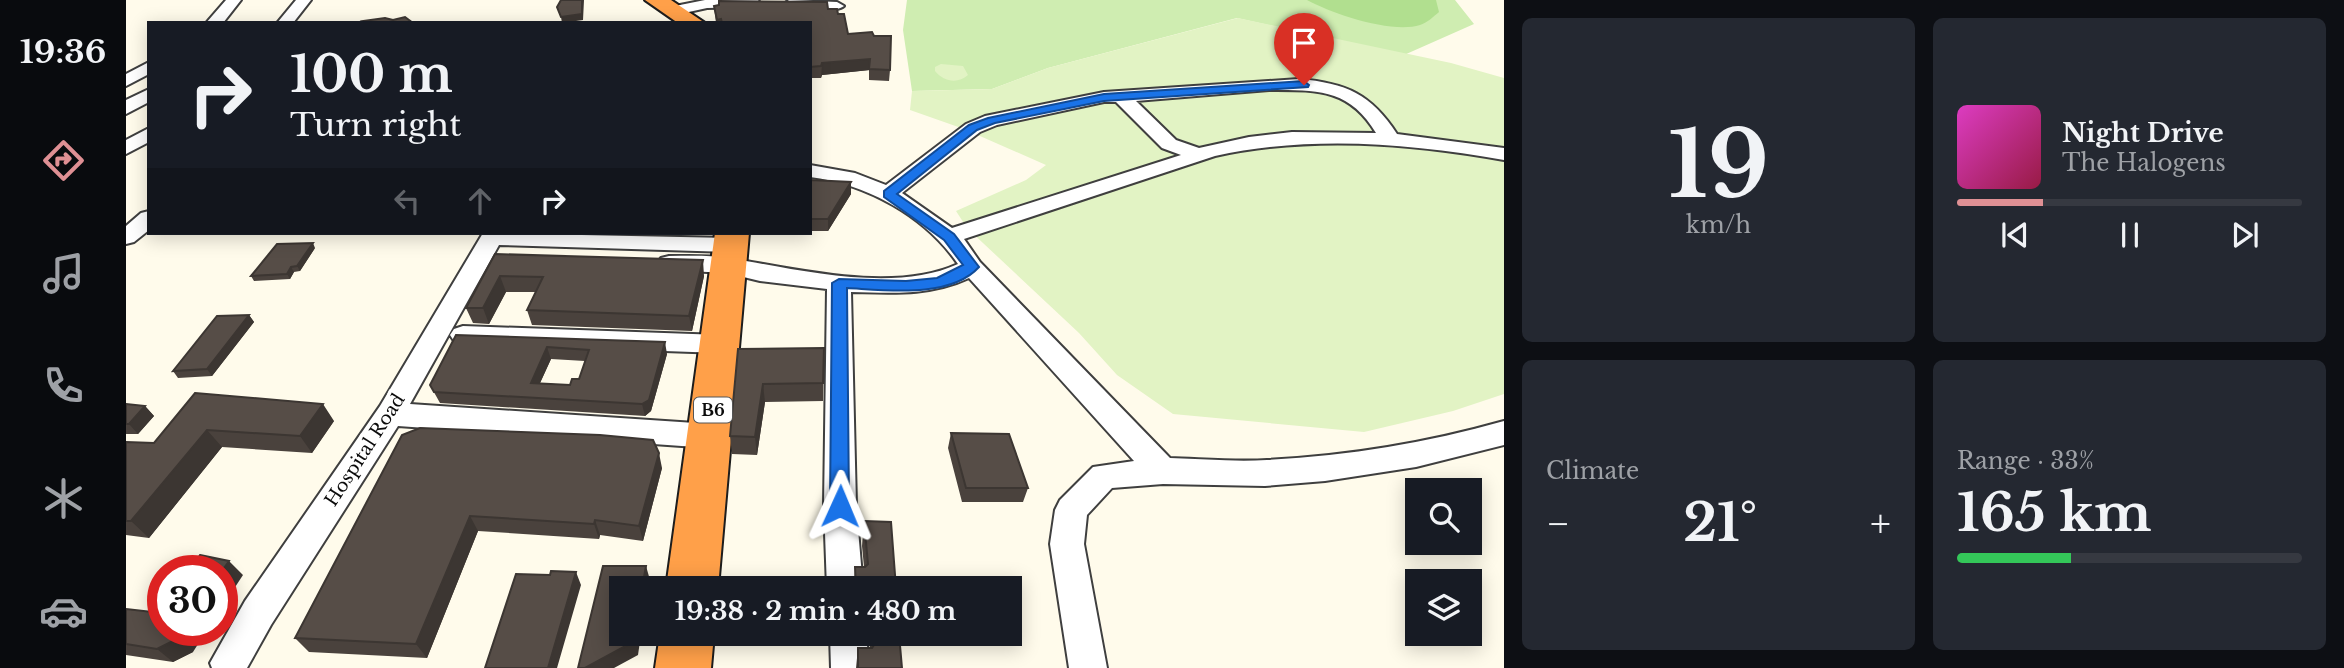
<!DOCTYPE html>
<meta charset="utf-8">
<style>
:root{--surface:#171b24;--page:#242831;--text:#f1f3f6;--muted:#9ea1a6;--line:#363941;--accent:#df9094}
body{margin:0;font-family:"Libre Baskerville",serif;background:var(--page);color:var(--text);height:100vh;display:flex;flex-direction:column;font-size:26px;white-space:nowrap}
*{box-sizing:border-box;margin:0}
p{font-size:23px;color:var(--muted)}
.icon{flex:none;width:38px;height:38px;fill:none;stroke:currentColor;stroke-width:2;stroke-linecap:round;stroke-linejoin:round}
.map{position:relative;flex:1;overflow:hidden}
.details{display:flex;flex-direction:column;gap:18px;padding:18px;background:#0d0f14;width:840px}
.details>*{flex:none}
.guide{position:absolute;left:21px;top:21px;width:665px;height:214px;border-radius:0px;box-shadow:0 4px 18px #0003;background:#171b24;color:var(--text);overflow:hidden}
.fabs{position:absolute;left:1279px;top:478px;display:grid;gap:14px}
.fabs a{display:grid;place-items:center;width:77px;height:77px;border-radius:0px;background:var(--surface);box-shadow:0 4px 18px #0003;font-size:35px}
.speed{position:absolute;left:21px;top:555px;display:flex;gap:14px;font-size:35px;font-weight:700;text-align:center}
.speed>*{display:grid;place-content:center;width:91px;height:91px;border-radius:50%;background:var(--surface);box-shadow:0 4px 18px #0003;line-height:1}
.speed .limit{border:10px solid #d22;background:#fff;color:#111}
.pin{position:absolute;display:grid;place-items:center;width:60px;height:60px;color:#fff;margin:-72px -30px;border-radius:50% 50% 50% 0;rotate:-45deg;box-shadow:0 0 7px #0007}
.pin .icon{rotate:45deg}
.me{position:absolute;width:77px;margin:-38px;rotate:1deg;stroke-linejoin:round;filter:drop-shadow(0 0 5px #0008)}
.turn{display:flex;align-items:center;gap:24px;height:147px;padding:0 28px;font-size:32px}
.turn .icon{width:91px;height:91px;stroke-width:2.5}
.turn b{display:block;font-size:49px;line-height:60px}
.lanes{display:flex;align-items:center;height:66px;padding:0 28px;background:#0003;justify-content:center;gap:35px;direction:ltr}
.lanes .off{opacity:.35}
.big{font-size:52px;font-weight:800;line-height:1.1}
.details .widget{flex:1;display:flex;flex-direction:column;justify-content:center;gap:10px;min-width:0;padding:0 24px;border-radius:10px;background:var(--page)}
.details .dial{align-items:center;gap:0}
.dial b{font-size:91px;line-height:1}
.song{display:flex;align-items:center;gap:21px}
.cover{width:84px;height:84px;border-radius:10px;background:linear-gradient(135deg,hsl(310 70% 55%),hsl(340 70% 35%))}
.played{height:7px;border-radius:4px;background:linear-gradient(90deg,var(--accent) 25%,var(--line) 25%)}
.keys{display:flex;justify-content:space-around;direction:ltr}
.heat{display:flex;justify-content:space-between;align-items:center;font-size:38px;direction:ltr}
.charge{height:10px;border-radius:5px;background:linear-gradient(90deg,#34c759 33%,var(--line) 0)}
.details .tiles{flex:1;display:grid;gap:18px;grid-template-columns:repeat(2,1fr)}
.trip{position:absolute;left:483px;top:576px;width:413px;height:70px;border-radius:0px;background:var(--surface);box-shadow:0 4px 18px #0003;font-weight:800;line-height:70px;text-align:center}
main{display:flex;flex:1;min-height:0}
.menu{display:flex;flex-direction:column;width:126px;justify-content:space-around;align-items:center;background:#090b0e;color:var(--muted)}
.menu .icon{width:49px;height:49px}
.menu .current{color:var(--accent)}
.menu b{font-size:32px;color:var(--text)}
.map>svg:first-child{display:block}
</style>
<main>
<nav class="menu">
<b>19:36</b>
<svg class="icon current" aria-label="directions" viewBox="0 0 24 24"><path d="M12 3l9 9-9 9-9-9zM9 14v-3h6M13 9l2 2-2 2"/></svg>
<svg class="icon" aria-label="music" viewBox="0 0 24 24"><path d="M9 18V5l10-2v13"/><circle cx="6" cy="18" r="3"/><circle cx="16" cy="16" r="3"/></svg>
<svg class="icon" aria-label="phone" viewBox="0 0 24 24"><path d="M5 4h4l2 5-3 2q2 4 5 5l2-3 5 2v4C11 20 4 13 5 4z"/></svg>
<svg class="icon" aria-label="climate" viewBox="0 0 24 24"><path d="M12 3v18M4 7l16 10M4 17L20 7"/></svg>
<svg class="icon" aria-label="car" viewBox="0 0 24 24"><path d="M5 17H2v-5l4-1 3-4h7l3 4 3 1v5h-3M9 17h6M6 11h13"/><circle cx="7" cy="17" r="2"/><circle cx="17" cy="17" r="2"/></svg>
</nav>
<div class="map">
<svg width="1378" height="668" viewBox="0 0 1378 668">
<rect width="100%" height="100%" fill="#fffbeb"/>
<path fill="#cfedb1" d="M781 0H1329L1348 24 1278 55 1111 18 922 68 866 89 786 91 777 30Z"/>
<path fill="#b1df8f" d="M1181 0H1310L1313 12C1307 17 1301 23 1294 25 1266 34 1207 14 1181 0Z"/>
<path fill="#e2f3c4" d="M1112 18 1325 63 1378 78V394L1327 411 1238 432 1047 414 991 375 953 333 841 228 830 211 900 180 920 165 838 129 784 110 786 91 866 89 922 68Z
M815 64 837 66 842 75C832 84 818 82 809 71V67Z"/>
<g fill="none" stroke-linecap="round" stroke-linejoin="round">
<defs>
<path id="minor" d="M100 0H115L97 23H80Z
M170 0H185L167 23H151Z
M579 0H632L634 3 627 7 581 8 549 15 541 10 544 7Z
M663 0 711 2 718 6C710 13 666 11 658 4Z
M23 62V74L0 86V74Z
M1173 79C1220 83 1245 94 1271 134L1378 148V160C1282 143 1185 135 1089 156L838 239 854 262 1044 458C1077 459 1109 462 1141 460 1221 456 1300 443 1378 421V445L1290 467 1199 481 1139 486 1037 484 986 488 961 515 958 544 981 668H943L924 544 929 510 934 500 967 467 1008 461 843 278C804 296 767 293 725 292L730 506 737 588H701L698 506 701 289 634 281 601 273 543 270 535 268 531 263 535 258 543 256C562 256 583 255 603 258 671 269 767 294 832 264 799 216 741 184 684 177V165L729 173 760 185 840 124 859 116 978 92ZM1143 90C1190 90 1223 88 1250 133L1166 132 1123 137 1073 148 1050 140 1010 101ZM978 102H990L1036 148 1055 155 826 228 776 193 854 132 871 125Z
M23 89V102L0 114V100Z
M23 128V142L0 154V140Z
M23 211V230L8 242 0 244V226L15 213Z
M357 233 604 238 612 240 616 245 612 250 604 252 373 245 284 404 584 424 595 428 599 436 595 444 584 448 272 426 145 625 121 668H86L84 663 119 601 254 406Z
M337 326 595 335 604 337 608 344 604 351 595 353 337 344 328 341 324 335 328 329Z
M704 634H740L743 668H705Z"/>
<path id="highway" d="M519 0H545L579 23H552Z
M589 233H623L592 588H540Z
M534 634H588L585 668H529Z"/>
</defs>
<use href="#minor" stroke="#3f3f3f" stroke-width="4"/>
<use href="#highway" stroke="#1d1d1d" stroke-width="4"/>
<use href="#minor" fill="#fff" fill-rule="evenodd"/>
<use href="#highway" fill="#ffa049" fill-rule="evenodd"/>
</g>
<path fill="#4a423d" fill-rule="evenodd" d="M588 6 702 9 712 14 722 34 764 70 763 81 743 80V70L696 75 695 78H684V23H590Z
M684 180 725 182V194L702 231H684Z
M189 248 174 271 168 272 164 279 128 281 125 276Z
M369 254 578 276 566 331 406 325 401 310 410 292H380L363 324 347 323 340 308Z
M123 315 128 322 86 376 52 378 47 371Z
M330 335 541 354 525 411 519 416 314 403 304 385ZM425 359 459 361 453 379 444 385 414 383Z
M698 348 697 401 639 402 631 455 606 454 604 436 612 349Z
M69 393 208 421 186 453 96 447 23 538 0 535V442L28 443Z
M0 404 19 406 28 416 12 434H0Z
M825 433 902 488 897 502H836L822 448Z
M276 435 536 468 517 541 474 535 473 539 352 531 301 658 183 652 169 638Z
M738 521 770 588H728L729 567H738L736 546Z
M0 609 67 652 47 662 0 655Z
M741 634H773L776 668H730L732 648H744L743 634Z"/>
<path fill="#3c3632" d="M456 0H458L457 20 436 23 435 17Z
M744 59V70L696 75 695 78 696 63Z
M725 182V194L702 231V219Z
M187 243 189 248 174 271 171 266Z
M577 260 578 276 566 331 563 316Z
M165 267 168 272 164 279 161 274Z
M374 276 380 292 363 324 357 308Z
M123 315 128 322 86 376 81 369Z
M539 342 541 354 525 411 519 416 516 404Z
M421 347 425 359 409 394 405 383Z
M637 384 639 402 631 455 629 437Z
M197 404 208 421 186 453 174 436Z
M19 406 28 416 12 434 3 424Z
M81 430 96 447 23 538 5 521Z
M533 453 536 468 517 541 513 526Z
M344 516 352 531 301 658 290 644Z
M469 520 474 535 473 539 468 524Z
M103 561 117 575 96 607V571Z
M520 566 524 580 522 588H516Z
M450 572 455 585 431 668H422Z
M57 630H81L67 652 47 662 31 649Z
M509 634H515L512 655 488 668H459Z"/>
<path fill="#564d47" stroke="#3c3632" stroke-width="2" fill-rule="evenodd" d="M435 0H456V14L435 17 431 7Z
M593 1 701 2 702 9H711L712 14H718L722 34 746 32 748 36H765L764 70 743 69 744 59 696 63 695 66 684 67V23H596L595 19 591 20 588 6 593 5Z
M279 17 287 23H238L239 22 237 21 259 18 267 20Z
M684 180 725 182 702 219H684Z
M187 243 171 266 165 267 161 274 125 276 151 244Z
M369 254 577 260 563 316 401 310 417 277 374 276 357 308H340Z
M123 315 81 369 47 371 91 316Z
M330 335 539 342 523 400 516 404 308 392 304 385ZM421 347 463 350 453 379H446L444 385 405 383Z
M698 348 697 383 637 384 629 437 604 436 612 349Z
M69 393 197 404 174 436 81 430 5 521H0V442L28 443Z
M0 404 19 406 3 424H0Z
M294 428 474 435 527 440 533 453 513 526 469 520 468 524 344 516 290 644 169 638 276 435Z
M825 433 883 434 902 488H840Z
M738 521 765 522 770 588H730L729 567H739L742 564Z
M74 555 103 561 96 571 64 570Z
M477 566H520L516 588H495V634H509L507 642 459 668H452Z
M425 571 450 572 422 668H359L390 574 424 575Z
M0 609 35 613 37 610V630H57L51 639 31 649 0 644Z
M747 634H773L776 668H732V648H746L748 645Z"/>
<path fill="#1a73e8" stroke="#114b97" stroke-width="2" d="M1178 81 1183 85 1182 87 978 101 869 123 851 130 771 194 828 234 853 267C824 299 759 290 721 288L723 506 721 512 714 514 707 512 704 506 706 283 713 279 780 281 811 278 837 265 818 240 758 197V191L843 125 862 118 978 94Z"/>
<g text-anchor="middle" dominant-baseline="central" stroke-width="7" stroke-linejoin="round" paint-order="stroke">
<rect fill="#fff" stroke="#555" stroke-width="2" x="568" y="397.5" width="38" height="25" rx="5"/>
<g font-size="16" font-weight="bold" fill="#0c0c0c">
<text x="587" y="410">B6</text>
</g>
<g font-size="18" fill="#0c0c0c" stroke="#fff">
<text transform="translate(239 450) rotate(-57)">Hospital Road</text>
</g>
</g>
</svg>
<div class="fabs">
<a><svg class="icon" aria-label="search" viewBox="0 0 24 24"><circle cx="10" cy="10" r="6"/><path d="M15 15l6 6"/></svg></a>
<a><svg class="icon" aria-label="layers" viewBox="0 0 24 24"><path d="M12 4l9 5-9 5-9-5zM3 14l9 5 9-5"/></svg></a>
</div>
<div class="speed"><div class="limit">30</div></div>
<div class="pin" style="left:1178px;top:85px;background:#d93025"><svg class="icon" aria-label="arrive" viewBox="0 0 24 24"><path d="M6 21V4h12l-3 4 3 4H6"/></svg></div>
<svg class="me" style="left:714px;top:506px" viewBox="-20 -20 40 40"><path d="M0-17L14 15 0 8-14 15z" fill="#1a73e8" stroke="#fff" stroke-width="4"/></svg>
<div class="trip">19:38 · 2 min · 480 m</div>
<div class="guide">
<div class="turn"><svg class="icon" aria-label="right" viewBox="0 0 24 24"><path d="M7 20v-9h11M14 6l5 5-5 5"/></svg><div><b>100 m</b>Turn right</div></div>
<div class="lanes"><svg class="icon off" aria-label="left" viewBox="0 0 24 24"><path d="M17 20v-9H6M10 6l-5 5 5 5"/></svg><svg class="icon off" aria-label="ahead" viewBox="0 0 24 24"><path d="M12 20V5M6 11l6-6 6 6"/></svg><svg class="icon" aria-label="right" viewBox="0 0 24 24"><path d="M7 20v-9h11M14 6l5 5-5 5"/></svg></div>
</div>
</div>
<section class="details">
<div class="tiles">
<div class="widget dial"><b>19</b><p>km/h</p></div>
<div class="widget">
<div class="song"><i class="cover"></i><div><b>Night Drive</b><p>The Halogens</p></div></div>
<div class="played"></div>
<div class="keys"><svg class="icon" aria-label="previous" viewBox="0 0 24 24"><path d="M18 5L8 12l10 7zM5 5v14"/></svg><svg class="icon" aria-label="pause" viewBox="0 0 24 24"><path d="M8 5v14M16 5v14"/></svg><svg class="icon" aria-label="next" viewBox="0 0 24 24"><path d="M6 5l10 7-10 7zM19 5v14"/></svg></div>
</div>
<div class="widget"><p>Climate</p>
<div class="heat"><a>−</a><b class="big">21°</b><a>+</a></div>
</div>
<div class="widget"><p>Range · 33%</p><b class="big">165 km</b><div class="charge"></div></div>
</div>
</section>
</main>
